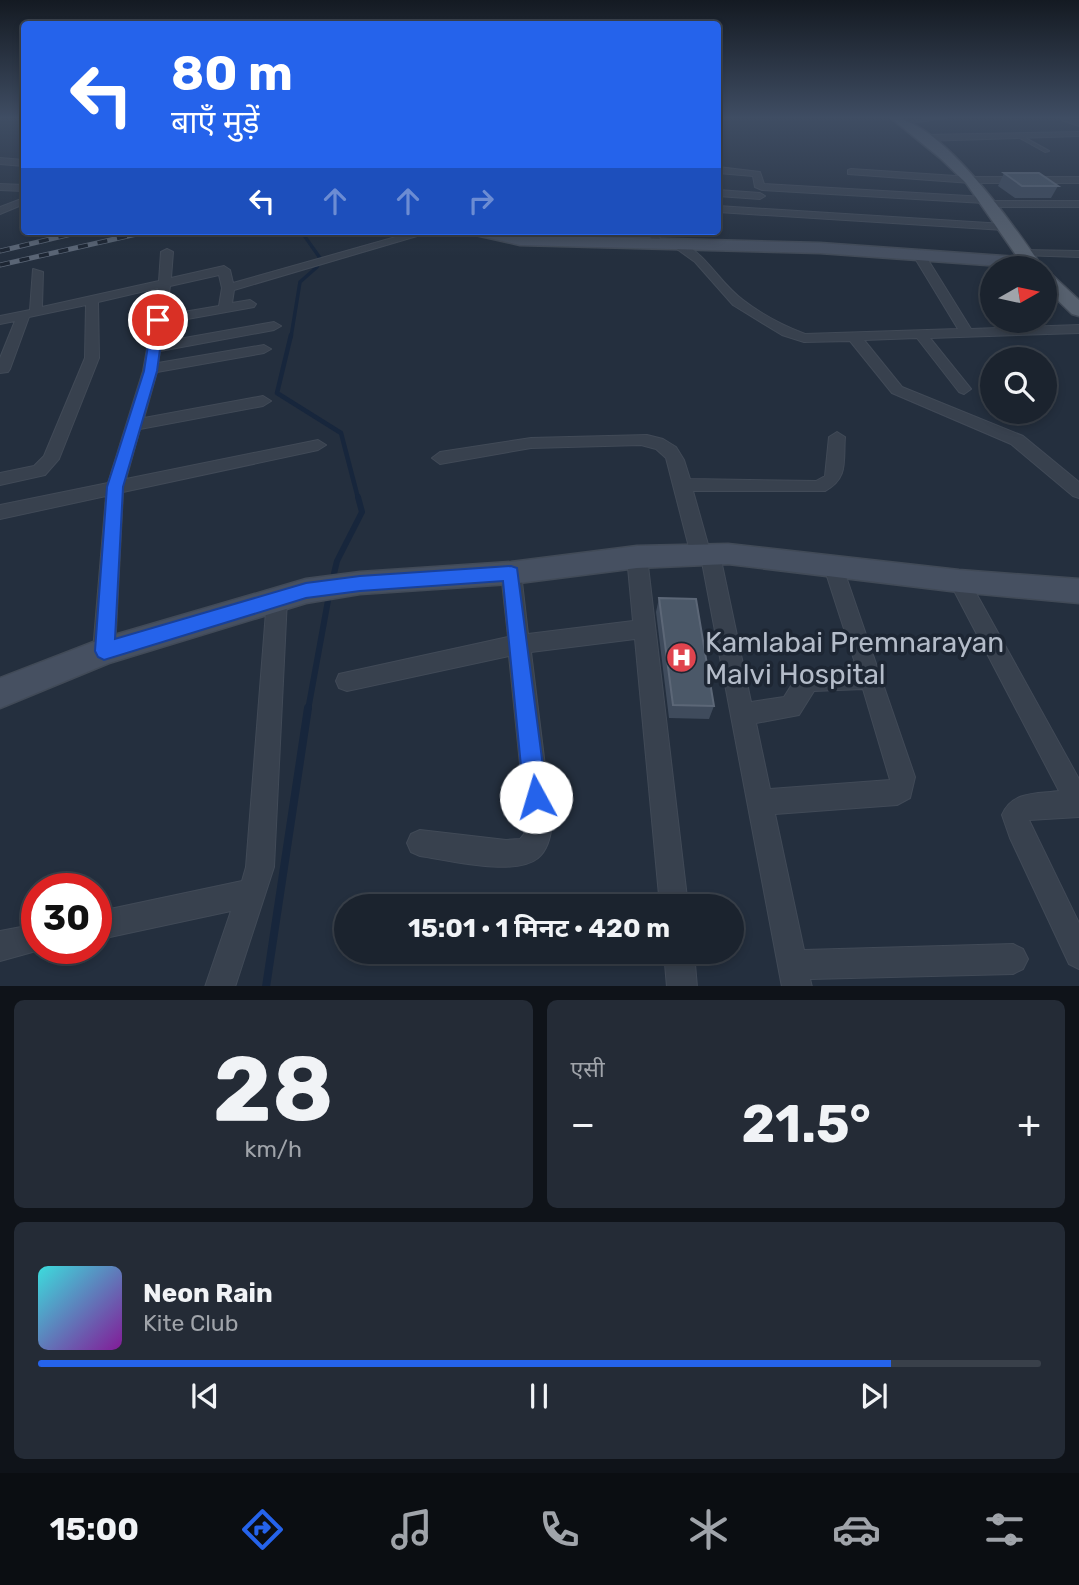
<!DOCTYPE html>
<html lang="hi">
<meta charset="utf-8">
<style>
:root{--surface:#1b232e;--page:#242b36;--text:#f1f3f6;--muted:#a0a4aa;--line:#39404a;--accent:#2563eb}
body{margin:0;font-family:Rubik,"Noto Sans Devanagari",sans-serif;background:var(--page);color:var(--text);height:100vh;display:flex;flex-direction:column;font-size:26px;white-space:nowrap}
*{box-sizing:border-box;margin:0}
p{font-size:23px;color:var(--muted)}
.icon{flex:none;width:38px;height:38px;fill:none;stroke:currentColor;stroke-width:2;stroke-linecap:round;stroke-linejoin:round}
.map{position:relative;height:986px;overflow:hidden}
.sheet{display:flex;flex-direction:column;gap:14px;padding:14px;background:#0f1319;flex:1}
.sheet>*{flex:none}
.top-card{position:absolute;left:21px;top:21px;width:700px;height:214px;border-radius:7px;box-shadow:0 4px 10px #0003,0 0 0 2px var(--line);background:#2563eb;color:#fff;overflow:hidden}
.needle{width:46px;rotate:81deg}
.buttons{position:absolute;left:980px;top:256px;display:grid;gap:14px}
.buttons a{display:grid;place-items:center;width:77px;height:77px;border-radius:50%;background:var(--surface);box-shadow:0 4px 10px #0003,0 0 0 2px var(--line);font-size:35px}
.speed{position:absolute;left:21px;top:873px;display:flex;gap:14px;font-size:35px;font-weight:700;text-align:center}
.speed>*{display:grid;place-content:center;width:91px;height:91px;border-radius:50%;background:var(--surface);box-shadow:0 4px 10px #0003,0 0 0 2px var(--line);line-height:1}
.speed .limit{border:10px solid #d22;background:#fff;color:#111}
.pin{position:absolute;display:grid;place-items:center;width:60px;height:60px;color:#fff;margin:-30px;border:4px solid #fff;border-radius:50%;box-shadow:0 2px 7px #0007}
.me{position:absolute;width:77px;margin:-38px;rotate:354deg;stroke-linejoin:round;filter:drop-shadow(0 0 5px #0008)}
.turn{display:flex;align-items:center;gap:24px;height:147px;padding:0 35px;font-size:32px}
.turn .icon{width:91px;height:91px;stroke-width:2.5}
.turn b{display:block;font-size:49px;line-height:60px}
.lanes{display:flex;align-items:center;height:66px;padding:0 35px;background:#0003;justify-content:center;gap:35px;direction:ltr}
.lanes .off{opacity:.35}
.big{font-size:52px;font-weight:700;line-height:1.1}
.sheet .card{flex:1;display:flex;flex-direction:column;justify-content:center;gap:10px;min-width:0;padding:0 24px;border-radius:10px;background:var(--page)}
.sheet .dial{align-items:center;gap:0}
.dial b{font-size:91px;line-height:1}
.song{display:flex;align-items:center;gap:21px}
.cover{width:84px;height:84px;border-radius:10px;background:linear-gradient(135deg,hsl(180 70% 55%),hsl(290 70% 35%))}
.played{height:7px;border-radius:4px;background:linear-gradient(90deg,var(--accent) 85%,var(--line) 85%)}
.keys{display:flex;justify-content:space-around;direction:ltr}
.heat{display:flex;justify-content:space-between;align-items:center;font-size:38px;direction:ltr}
.sheet .tiles{flex:1;display:grid;gap:14px;grid-template-columns:1fr 1fr}
.card:last-child{grid-column:span 2}
.trip{position:absolute;left:334px;top:894px;width:410px;height:70px;border-radius:35px;background:var(--surface);box-shadow:0 4px 10px #0003,0 0 0 2px var(--line);font-weight:700;line-height:70px;text-align:center}
.menu{display:flex;height:112px;justify-content:space-around;align-items:center;background:#0b0e12;color:var(--muted)}
.menu .icon{width:49px;height:49px}
.menu .selected{color:var(--accent)}
.menu b{font-size:32px;color:var(--text)}
.map>svg:first-child{display:block}
</style>
<div class="map">
<svg width="1079" height="987" viewBox="0 0 1079 987">
<rect width="100%" height="100%" fill="#242f3e"/>
<g fill="none" stroke-linecap="round" stroke-linejoin="round">
<path stroke="#17263c" stroke-width="3.5" d="M291 337 300 282 317 267 320 258 301 231"/>
<path stroke="#17263c" stroke-width="4.5" d="M291 335 277 393 341 433 358 498"/>
<path stroke="#17263c" stroke-width="6" d="M332 582 337 561 362 512 358 497
M308 710 329 595"/>
<path stroke="#17263c" stroke-width="8" d="M266 987 308 708"/>
<defs>
<path id="lane" d="M931 118H946L903 124 901 123Z
M1018 135H1020L1049 151 1045 152 1018 137Z"/>
<path id="street" d="M1061 118 1079 121V126L1062 120Z
M1079 132V136L923 141 919 138 923 135Z
M0 158 24 160V166L0 164Z
M718 167 760 172 764 184 985 197 989 201H1079V207H988L984 203 762 190 755 187 753 176 718 173Z
M851 169 971 177H1079V183H971L848 174V170Z
M0 184 24 185V191L0 190Z
M718 190 760 193 765 196 760 199 718 196Z
M24 198V204L0 214V207Z
M718 206 1004 224 1009 227 1004 230 718 212Z
M417 231H434L234 290 232 303 250 300 256 304 254 307 165 323 162 342 274 322 281 326 274 330 160 351 158 363 264 345 271 349 264 353 157 372 144 418 263 396 271 401 263 406 140 429 126 479 318 440 326 445 318 450 123 492 115 651 112 658 104 661 96 658 93 651 106 496 0 519V505L108 483 143 371 158 288 98 302 99 358 59 459 45 475 0 485V473L34 466 44 456 85 358 86 305 29 317 10 369 8 372 0 373V358L15 321 0 324V316L30 310 33 269 43 272 42 307 159 281 161 252 167 249 173 252 171 278 224 266 230 270 233 283ZM219 275 222 288 219 306 166 315 170 286Z
M649 231H659L660 244H652Z
M674 239C705 250 718 282 743 300 761 314 784 326 805 334L958 329 913 255 919 252 925 255 971 329 1079 325V333L930 338 971 389 964 394 959 392 917 338 864 340 902 387 1023 436 1079 482V498L1073 496 1011 444 892 393 850 341 804 342 782 335 733 305 695 262 670 244 668 242Z
M1024 250 1079 251V257L1020 255 1018 253Z
M837 432 845 437C843 461 849 478 825 491H693L709 548 717 550 720 555 751 702 784 697 796 678 803 674 811 671 857 669 823 564 826 559 833 556 840 559 915 777 910 798 897 805 775 814 804 950 1013 944 1023 949 1028 959 1023 969 1013 974 810 979 812 987H782L702 562 694 560 691 555 666 458 656 449 641 445 531 448 440 464 432 458 440 452 531 438 647 435 663 439 676 447 684 460 690 479 816 481 825 476 829 437ZM863 689 890 780 770 789 756 723 799 715 814 691Z
M637 549 644 552 647 557 688 906H660L635 639 531 652 552 823C551 835 548 850 538 858 515 877 448 860 420 856L411 852 407 843 411 834 420 830 506 840 520 839 524 834 526 823 509 656 347 691 339 688 336 681 339 674 508 637 501 573 504 567 511 565 518 567 521 573 528 634 633 621 627 557 630 552Z
M959 573 966 575 1079 779V817L1029 820 1079 923V969L1069 964 1010 838 1002 815C1012 791 1036 794 1059 791L949 581 952 575Z
M277 591 284 593 287 599 274 867 235 987H205L231 911 96 940V912L242 881 246 867 267 599 270 593Z
M37 924V948H47L0 961V931Z
M664 952H694L697 987H667Z"/>
<path id="secondary" d="M468 231H498L520 235 820 243 1031 258 1039 263 1030 268 820 253 520 245 471 234Z
M728 544 959 570 1079 579V603L959 592 728 564 637 568 511 584 360 594 306 603 109 663 0 708V678L104 638 306 579 360 572 511 562 637 546Z"/>
<path id="primary" d="M891 118C940 118 1016 229 1043 268H1025L966 183 940 158Z
M1045 273 1051 274 1079 300V316L1072 314 1045 288Z"/>
</defs>
<use href="#lane" stroke="#414a57" stroke-width="2"/>
<use href="#street" stroke="#414a57" stroke-width="2"/>
<use href="#secondary" stroke="#414a57" stroke-width="3"/>
<use href="#primary" stroke="#414a57" stroke-width="3"/>
<use href="#lane" fill="#38414e" fill-rule="evenodd"/>
<use href="#street" fill="#38414e" fill-rule="evenodd"/>
<use href="#secondary" fill="#465061" fill-rule="evenodd"/>
<use href="#primary" fill="#56606e" fill-rule="evenodd"/>
<defs>
<path id="rail" d="M0 251 84 231
M0 265 150 231"/>
</defs>
<use href="#rail" stroke="#5a6575" stroke-width="5"/>
<use href="#rail" stroke="#1d2633" stroke-width="3.5" stroke-dasharray="10" stroke-linecap="butt"/>
</g>
<path fill="#3f4b5c" d="M1004 173 1058 186 1051 198H1015L998 186Z
M659 598 714 706 709 719 669 718 656 612Z"/>
<path fill="#4b5868" stroke="#5c6777" stroke-width="2" d="M1004 173H1039L1058 186H1022Z
M659 598 696 599 714 706 673 705Z"/>
<linearGradient id="sky" x2="0" y2="1"><stop stop-color="#141a22"/><stop offset="0.46" stop-color="#3f4d63"/><stop offset="1" stop-color="#3f4d63" stop-opacity="0"/></linearGradient>
<rect width="1079" height="256" fill="url(#sky)"/>
<path fill="#2563eb" stroke="#184099" stroke-width="2" d="M158 316 164 320 157 371 123 487 115 639 306 583 360 576 511 566 517 568 547 797 544 805 536 809 528 805 524 797 503 581 360 591 306 598 104 660 98 657 95 651 107 487 144 371 152 320Z"/>
<defs>
<symbol id="hospital-disc" viewBox="-11 -11 22 22"><circle r="9.5" fill="#e0444e" stroke="#1d2633"/><path d="M-5-5h3v3.5h4V-5h3V5h-3V1.5h-4V5h-3Z" fill="#fff"/></symbol>
</defs>
<g fill-rule="evenodd">
<use href="#hospital-disc" x="664" y="640" width="35" height="35"/>
</g>
<g text-anchor="middle" dominant-baseline="central" stroke-width="7" stroke-linejoin="round" paint-order="stroke">
<g font-size="28" fill="#b4bcc9" stroke="#1d2633" text-anchor="start">
<text x="705" y="642">Kamlabai Premnarayan<tspan x="705" dy="32">Malvi Hospital</tspan></text>
</g>
</g>
</svg>
<div class="buttons">
<a><svg class="needle" viewBox="-14 -14 28 28"><path d="M0-13l5 13h-10z" fill="#e53935"/><path d="M0 13l5-13h-10z" fill="#a0a4aa"/></svg></a>
<a><svg class="icon" aria-label="search" viewBox="0 0 24 24"><circle cx="10" cy="10" r="6"/><path d="M15 15l6 6"/></svg></a>
</div>
<div class="speed"><div class="limit">30</div></div>
<div class="pin" style="left:158px;top:320px;background:#d93025"><svg class="icon" aria-label="arrive" viewBox="0 0 24 24"><path d="M6 21V4h12l-3 4 3 4H6"/></svg></div>
<svg class="me" style="left:536px;top:797px" viewBox="-20 -20 40 40"><circle r="19" fill="#fff"/><path d="M0-13L10 11 0 6-10 11z" fill="#2563eb"/></svg>
<div class="trip">15:01 · 1 मिनट · 420 m</div>
<div class="top-card">
<div class="turn"><svg class="icon" aria-label="left" viewBox="0 0 24 24"><path d="M17 20v-9H6M10 6l-5 5 5 5"/></svg><div><b>80 m</b>बाएँ मुड़ें</div></div>
<div class="lanes"><svg class="icon" aria-label="left" viewBox="0 0 24 24"><path d="M17 20v-9H6M10 6l-5 5 5 5"/></svg><svg class="icon off" aria-label="ahead" viewBox="0 0 24 24"><path d="M12 20V5M6 11l6-6 6 6"/></svg><svg class="icon off" aria-label="ahead" viewBox="0 0 24 24"><path d="M12 20V5M6 11l6-6 6 6"/></svg><svg class="icon off" aria-label="right" viewBox="0 0 24 24"><path d="M7 20v-9h11M14 6l5 5-5 5"/></svg></div>
</div>
</div>
<section class="sheet">
<div class="tiles">
<div class="card dial"><b>28</b><p>km/h</p></div>
<div class="card"><p>एसी</p>
<div class="heat"><a>−</a><b class="big">21.5°</b><a>+</a></div>
</div>
<div class="card">
<div class="song"><i class="cover"></i><div><b>Neon Rain</b><p>Kite Club</p></div></div>
<div class="played"></div>
<div class="keys"><svg class="icon" aria-label="previous" viewBox="0 0 24 24"><path d="M18 5L8 12l10 7zM5 5v14"/></svg><svg class="icon" aria-label="pause" viewBox="0 0 24 24"><path d="M8 5v14M16 5v14"/></svg><svg class="icon" aria-label="next" viewBox="0 0 24 24"><path d="M6 5l10 7-10 7zM19 5v14"/></svg></div>
</div>
</div>
</section>
<nav class="menu">
<b>15:00</b>
<svg class="icon selected" aria-label="directions" viewBox="0 0 24 24"><path d="M12 3l9 9-9 9-9-9zM9 14v-3h6M13 9l2 2-2 2"/></svg>
<svg class="icon" aria-label="music" viewBox="0 0 24 24"><path d="M9 18V5l10-2v13"/><circle cx="6" cy="18" r="3"/><circle cx="16" cy="16" r="3"/></svg>
<svg class="icon" aria-label="phone" viewBox="0 0 24 24"><path d="M5 4h4l2 5-3 2q2 4 5 5l2-3 5 2v4C11 20 4 13 5 4z"/></svg>
<svg class="icon" aria-label="climate" viewBox="0 0 24 24"><path d="M12 3v18M4 7l16 10M4 17L20 7"/></svg>
<svg class="icon" aria-label="car" viewBox="0 0 24 24"><path d="M5 17H2v-5l4-1 3-4h7l3 4 3 1v5h-3M9 17h6M6 11h13"/><circle cx="7" cy="17" r="2"/><circle cx="17" cy="17" r="2"/></svg>
<svg class="icon" aria-label="filters" viewBox="0 0 24 24"><path d="M4 7h16M4 17h16"/><circle cx="9" cy="7" r="2"/><circle cx="15" cy="17" r="2"/></svg>
</nav>
